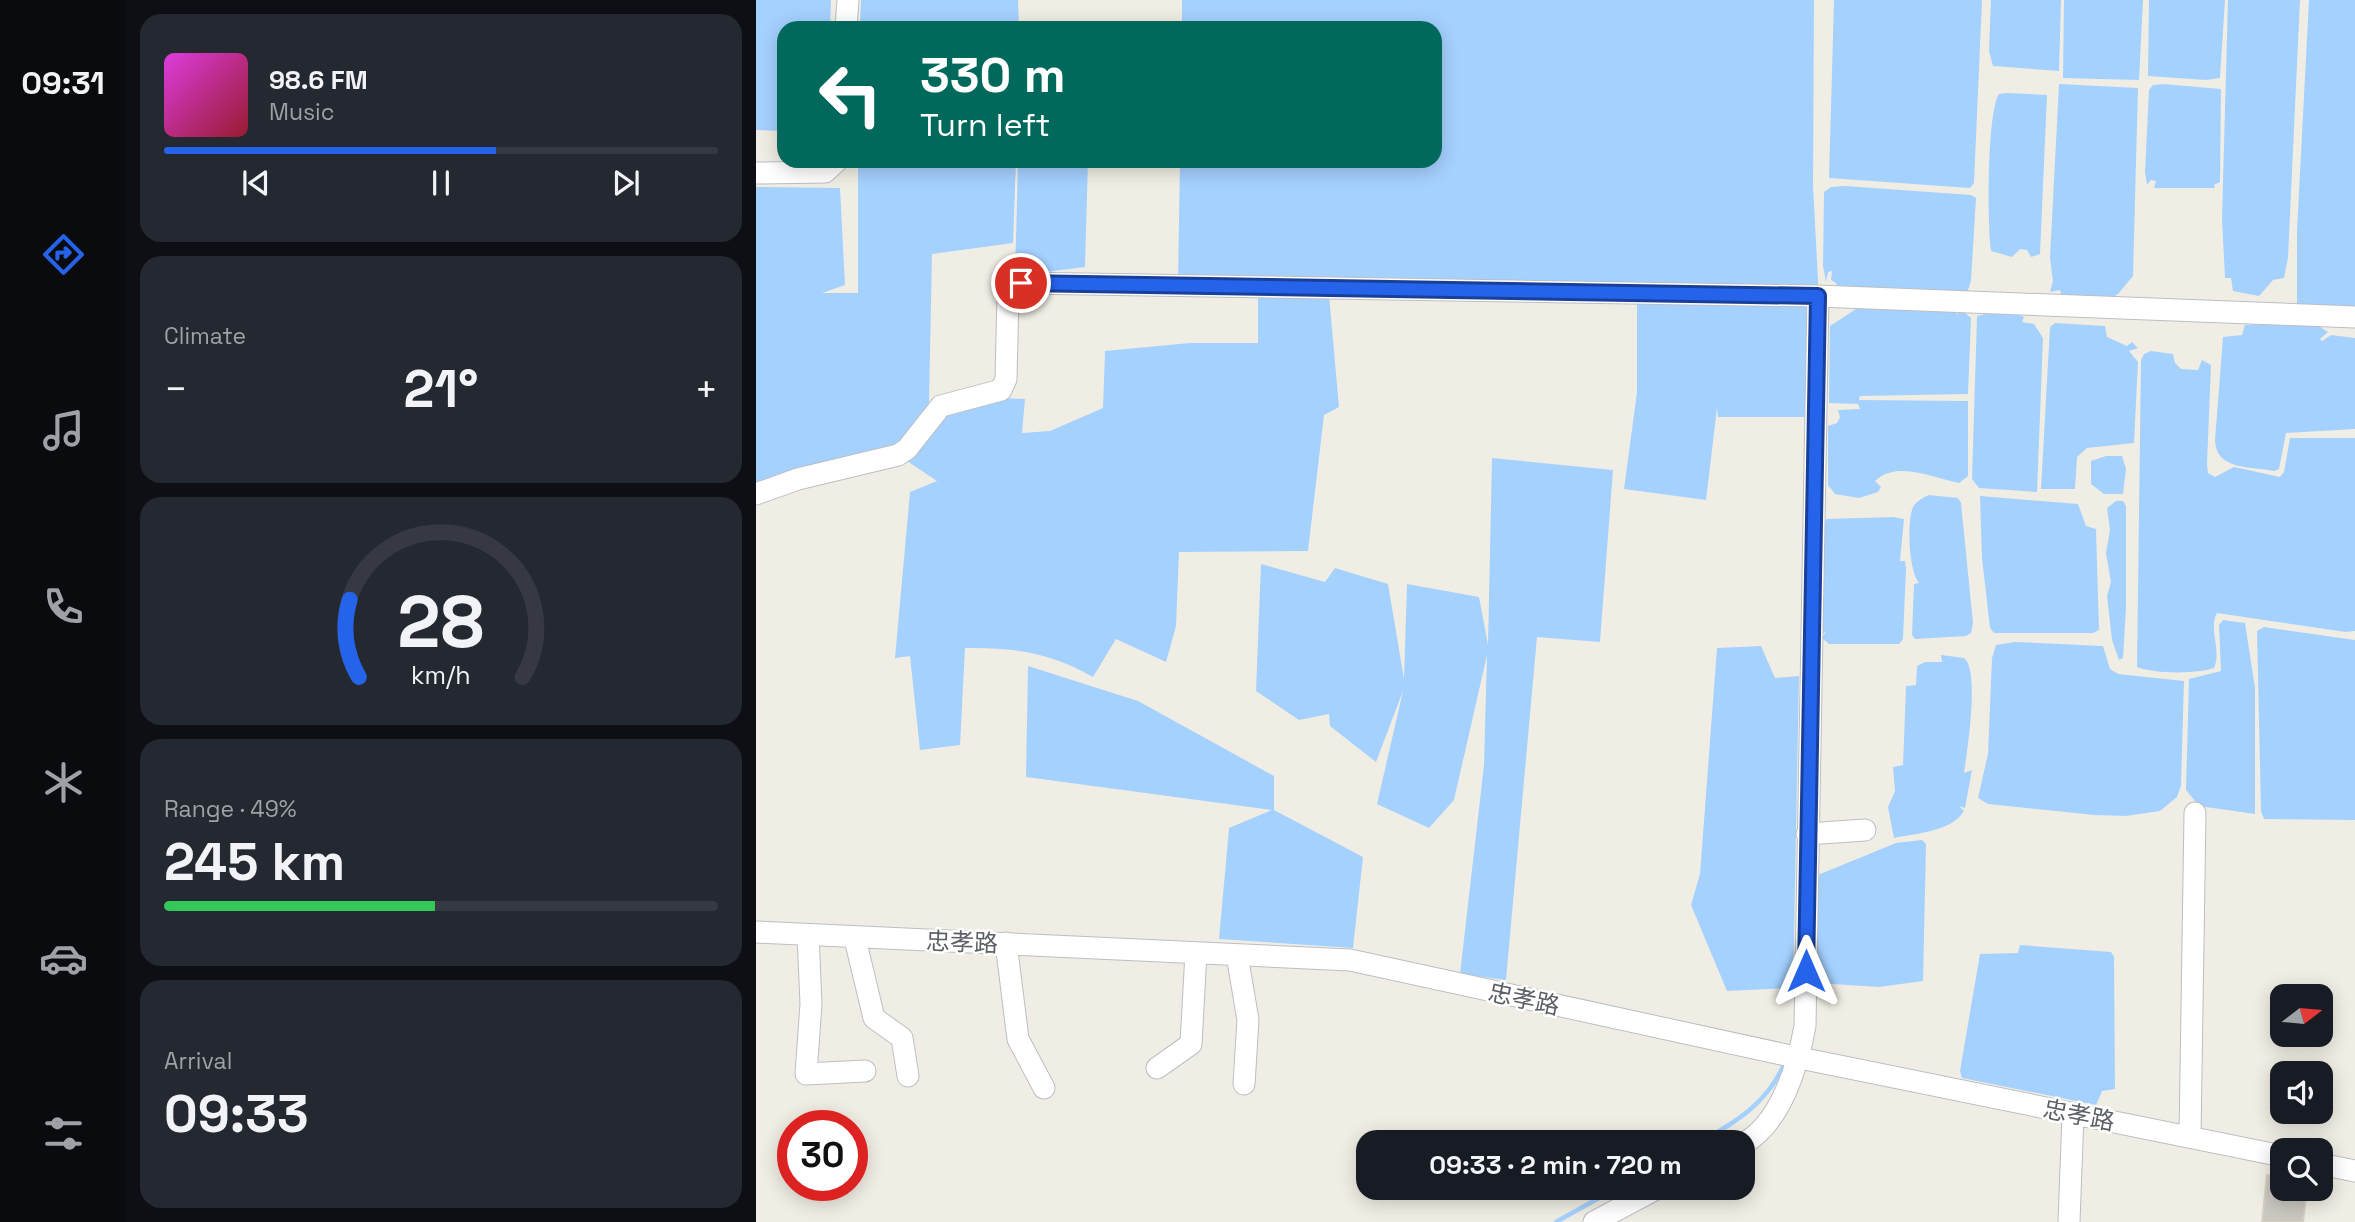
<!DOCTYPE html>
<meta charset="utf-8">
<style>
:root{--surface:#171b24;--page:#242831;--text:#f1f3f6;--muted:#9ea1a6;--line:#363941;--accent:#2563eb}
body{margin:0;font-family:"Space Grotesk","Noto Sans TC",sans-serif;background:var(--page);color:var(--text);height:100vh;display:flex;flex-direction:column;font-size:26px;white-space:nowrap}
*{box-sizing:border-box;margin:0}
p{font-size:23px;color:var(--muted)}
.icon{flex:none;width:38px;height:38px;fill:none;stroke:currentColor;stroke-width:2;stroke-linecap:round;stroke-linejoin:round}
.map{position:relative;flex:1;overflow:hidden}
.drawer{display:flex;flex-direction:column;gap:14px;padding:14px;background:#0d0f14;width:630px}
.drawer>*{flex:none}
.guide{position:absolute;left:21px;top:21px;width:665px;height:147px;border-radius:21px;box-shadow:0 4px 18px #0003;background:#00695c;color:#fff;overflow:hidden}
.needle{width:46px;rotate:74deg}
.tools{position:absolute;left:1514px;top:984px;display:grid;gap:14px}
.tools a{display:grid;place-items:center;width:63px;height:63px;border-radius:14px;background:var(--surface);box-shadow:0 4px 18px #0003;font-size:35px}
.speed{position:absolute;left:21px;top:1110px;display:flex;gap:14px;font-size:35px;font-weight:700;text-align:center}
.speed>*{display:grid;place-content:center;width:91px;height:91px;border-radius:50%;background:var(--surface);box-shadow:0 4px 18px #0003;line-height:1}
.speed .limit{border:10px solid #d22;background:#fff;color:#111}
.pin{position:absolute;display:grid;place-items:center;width:60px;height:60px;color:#fff;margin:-30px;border:4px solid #fff;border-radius:50%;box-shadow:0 2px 7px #0007}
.me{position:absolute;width:77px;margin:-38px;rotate:0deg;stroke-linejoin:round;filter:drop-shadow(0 0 5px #0008)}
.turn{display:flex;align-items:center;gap:24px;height:147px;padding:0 28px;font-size:32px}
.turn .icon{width:91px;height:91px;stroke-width:2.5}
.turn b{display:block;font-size:49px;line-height:60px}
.big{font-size:52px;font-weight:600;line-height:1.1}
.drawer .card{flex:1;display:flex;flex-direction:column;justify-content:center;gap:10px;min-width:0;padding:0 24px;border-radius:21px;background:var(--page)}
.drawer .dial{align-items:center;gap:0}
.dial svg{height:182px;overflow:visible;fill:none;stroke:var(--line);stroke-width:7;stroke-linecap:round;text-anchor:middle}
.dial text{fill:var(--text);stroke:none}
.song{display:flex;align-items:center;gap:21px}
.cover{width:84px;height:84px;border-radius:10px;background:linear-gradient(135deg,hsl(300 70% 55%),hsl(350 70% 35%))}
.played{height:7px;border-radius:4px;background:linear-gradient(90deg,var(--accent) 60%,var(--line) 60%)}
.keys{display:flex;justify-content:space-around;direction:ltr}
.heat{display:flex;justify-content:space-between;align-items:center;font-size:38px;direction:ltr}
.charge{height:10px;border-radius:5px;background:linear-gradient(90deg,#34c759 49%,var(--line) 0)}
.trip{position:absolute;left:600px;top:1130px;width:399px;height:70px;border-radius:21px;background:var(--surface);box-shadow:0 4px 18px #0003;font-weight:600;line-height:70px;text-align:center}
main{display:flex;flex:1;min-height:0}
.menu{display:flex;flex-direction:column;width:126px;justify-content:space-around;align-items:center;background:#090b0e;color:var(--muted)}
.menu .icon{width:49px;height:49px}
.menu .current{color:var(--accent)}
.menu b{font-size:32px;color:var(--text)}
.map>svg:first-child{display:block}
</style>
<main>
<nav class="menu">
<b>09:31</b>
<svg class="icon current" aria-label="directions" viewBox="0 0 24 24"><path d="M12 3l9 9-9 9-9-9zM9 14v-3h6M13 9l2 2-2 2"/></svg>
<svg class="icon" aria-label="music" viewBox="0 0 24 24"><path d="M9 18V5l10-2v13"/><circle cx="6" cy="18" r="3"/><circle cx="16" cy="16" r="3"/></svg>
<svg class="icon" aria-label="phone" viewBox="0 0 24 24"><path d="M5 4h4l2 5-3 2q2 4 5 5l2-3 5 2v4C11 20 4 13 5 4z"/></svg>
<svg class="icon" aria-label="climate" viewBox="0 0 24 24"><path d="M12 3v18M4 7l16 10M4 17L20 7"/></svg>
<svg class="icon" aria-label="car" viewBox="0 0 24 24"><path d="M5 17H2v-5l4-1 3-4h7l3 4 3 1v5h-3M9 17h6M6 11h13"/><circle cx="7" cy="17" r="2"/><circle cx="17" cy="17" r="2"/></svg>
<svg class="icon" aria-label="filters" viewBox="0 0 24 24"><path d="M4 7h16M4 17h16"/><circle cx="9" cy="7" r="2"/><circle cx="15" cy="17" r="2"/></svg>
</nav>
<section class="drawer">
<div class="card">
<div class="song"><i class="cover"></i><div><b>98.6 FM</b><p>Music</p></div></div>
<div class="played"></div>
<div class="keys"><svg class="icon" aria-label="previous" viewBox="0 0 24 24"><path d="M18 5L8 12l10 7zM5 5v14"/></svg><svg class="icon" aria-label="pause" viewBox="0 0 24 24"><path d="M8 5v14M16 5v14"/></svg><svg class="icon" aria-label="next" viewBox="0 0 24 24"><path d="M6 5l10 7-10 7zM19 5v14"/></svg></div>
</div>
<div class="card"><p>Climate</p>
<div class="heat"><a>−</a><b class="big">21°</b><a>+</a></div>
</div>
<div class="card dial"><svg viewBox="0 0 100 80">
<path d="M14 69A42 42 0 1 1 86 69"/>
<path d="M14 69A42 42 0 0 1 10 35" stroke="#2563eb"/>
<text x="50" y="56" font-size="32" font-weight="700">28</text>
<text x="50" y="72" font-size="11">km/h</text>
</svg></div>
<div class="card"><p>Range · 49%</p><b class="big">245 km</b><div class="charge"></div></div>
<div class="card"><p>Arrival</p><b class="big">09:33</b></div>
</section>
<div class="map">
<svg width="1599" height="1222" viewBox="0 0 1599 1222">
<rect width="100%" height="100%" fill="#f0eee4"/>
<path fill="#a5d1ff" d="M0 0H75L74 28H28V131L0 130Z
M105 0H262L263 28H104Z
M426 0H1058L1057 186 1063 299 1062 417H962L961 408 950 500 868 489 881 392V294L573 295 583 407 568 415 552 551 423 552 420 626 410 662 360 639 337 677C295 653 257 647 209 648L204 745 164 750 154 656 139 658 154 492 181 481 142 455 0 494V187L84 188 89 285 66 293H102V161H260L257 243 176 254 173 402 145 451 164 433 214 397 269 399 266 433 294 431 347 408 349 351 434 343H502V284L422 282 424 161H679V28H426Z
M1078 0H1226L1218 183 1214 188 1073 178Z
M1235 0H1305L1303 71 1237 66 1233 51Z
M1308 0H1387L1383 80 1307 78Z
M1393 0H1469L1464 78 1450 80 1392 76Z
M1472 0H1544L1532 258 1528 278 1517 280 1503 296 1477 291 1475 278H1469L1466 218Z
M1553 0H1599V307L1541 306V230Z
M1303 84 1382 88 1377 276 1362 294 1350 301 1306 298 1304 290 1294 292 1297 281 1294 258Z
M1407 84 1465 89 1464 182 1458 185 1459 188H1398L1400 181 1395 180 1391 185 1389 172 1393 90 1397 85Z
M1251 93 1291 95 1284 254 1275 257 1271 250 1264 249 1256 257 1235 251C1231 226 1231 111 1243 94Z
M262 161H332L329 267 259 276Z
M1089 186 1215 195 1220 198 1215 281 1211 293 1079 288 1081 284 1075 280 1076 271 1072 272 1070 282 1067 266 1068 192 1075 187Z
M1103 307 1198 311 1201 314 1207 311 1215 318 1212 394 1104 396 1103 400 1212 401V476L1203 483C1177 478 1141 460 1119 481L1125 487 1122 492 1103 498 1079 494 1072 485V426L1081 423 1084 417 1082 410 1104 409 1102 404 1073 403 1074 326Z
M1248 310 1268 317 1266 322 1278 324 1287 338 1281 492 1223 488 1216 479 1221 316Z
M1299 323 1349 326 1351 337 1371 346 1376 342 1382 348 1373 351 1382 362 1378 443 1331 448 1321 457 1319 489H1285L1294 327Z
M1517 324 1561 325 1572 332 1564 339 1566 341 1575 335 1599 338V429L1530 433 1523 469 1518 471C1495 466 1460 471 1459 440L1467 337 1486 335 1489 325Z
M1395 351 1417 354 1419 363 1425 369 1442 370 1446 360 1455 365 1451 464 1452 473 1459 477 1478 467 1524 477 1528 472 1534 438H1599V631L1590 632 1461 613C1452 629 1466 650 1458 668 1441 674 1398 674 1381 667L1385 360 1388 354Z
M1350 456H1366L1370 469 1367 494H1348L1335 484V461Z
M736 458 857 470 844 642 781 637 750 980 704 974 728 765 731 655 698 800 673 828 621 804 647 691 620 762 574 726 573 714 543 720 500 691 505 564 569 582 579 568 632 584 648 679 651 584 723 597 732 645Z
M1173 495 1202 498 1205 503 1217 623 1215 633 1210 636 1159 639 1156 635 1158 584 1163 583C1153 570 1151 526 1156 510 1158 502 1166 498 1173 495Z
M1224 496 1322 504 1330 526 1340 529 1343 630 1337 633H1238L1234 628 1226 558Z
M1360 501H1367L1370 506V608L1367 658 1363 660 1356 640 1351 596 1355 582 1350 553 1354 530 1351 508Z
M1137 517 1148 519 1144 561H1149L1150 568 1147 639 1143 644H1073L1066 638 1070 631 1065 635 1067 523 1071 519Z
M1467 620 1489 623 1499 688V814L1443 806 1430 790 1433 679 1465 671 1463 625Z
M1508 627 1599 640V820L1508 819 1505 811 1501 631Z
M1259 642 1347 646 1354 669 1362 674 1428 681 1425 786 1421 797 1404 811 1370 816 1338 815 1232 804 1222 798 1232 754 1236 658 1240 645Z
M1005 646 1019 678 1043 676 1037 988 971 991 935 905 944 874 961 648Z
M1185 655 1208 658C1224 669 1211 753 1208 773L1216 770 1209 808 1203 806 1208 811C1195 832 1161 833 1138 838L1132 807 1139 791 1137 767 1147 765 1150 686 1160 685 1161 666 1169 662H1186Z
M272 666 382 701 518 776V810L607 857 597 948 463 939 473 828 516 810 270 777Z
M1166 840 1170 844 1167 981 1123 987 1061 983 1057 877 1140 843Z
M1264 945 1355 952 1358 957 1359 1089 1346 1091 1340 1105 1206 1078 1204 1071 1224 954 1262 953Z"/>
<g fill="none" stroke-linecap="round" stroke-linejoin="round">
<path stroke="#a5d1ff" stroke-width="4.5" d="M943 1143C980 1122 1012 1103 1029 1062
M800 1222 861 1188"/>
</g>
<path fill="#cbc8c1" stroke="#d5d1c2" stroke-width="2" d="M1511 1175 1526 1177V1188H1551L1547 1222H1506Z"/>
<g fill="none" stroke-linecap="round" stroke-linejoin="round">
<defs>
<path id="minor" d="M90 28 92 0
M0 173 69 172 81 161
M0 494 42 479 142 455 151 449 185 406 245 390 250 379 252 296 259 284 265 283 1062 296
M1051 834 1109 830
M0 932 594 960 1044 1058 1526 1156
M52 935 55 1004 50 1074 109 1071
M99 939 118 1018 146 1038 152 1076
M250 943 262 1039 288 1088
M481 955 492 1020 488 1084
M401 1068 435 1044 440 953
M1434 1137 1439 813
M987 1144C1025 1123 1042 1065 1049 1026L1062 296 1599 317
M1564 1164 1599 1171
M838 1222 902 1188
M1313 1222 1317 1114"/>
</defs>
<use href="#minor" stroke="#bcbec4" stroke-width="23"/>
<use href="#minor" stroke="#fff" stroke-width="21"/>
</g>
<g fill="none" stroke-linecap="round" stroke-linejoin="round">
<defs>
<path id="route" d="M265 283 1062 296 1050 971"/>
</defs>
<use href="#route" stroke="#184099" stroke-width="18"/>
<use href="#route" stroke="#2563eb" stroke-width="12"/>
</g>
<g text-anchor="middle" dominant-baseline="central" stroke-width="5" stroke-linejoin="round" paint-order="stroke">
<g font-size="24" fill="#5c6066" stroke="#fff">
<text transform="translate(206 942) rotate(2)">忠孝路</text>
<text transform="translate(768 999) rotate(12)">忠孝路</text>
<text transform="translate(1323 1115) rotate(11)">忠孝路</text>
</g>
</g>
</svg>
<div class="tools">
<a><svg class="needle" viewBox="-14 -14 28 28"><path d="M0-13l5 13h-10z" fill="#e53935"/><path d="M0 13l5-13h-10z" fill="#9ea1a6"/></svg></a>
<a><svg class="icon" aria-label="sound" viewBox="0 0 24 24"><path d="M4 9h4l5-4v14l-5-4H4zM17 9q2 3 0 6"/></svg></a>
<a><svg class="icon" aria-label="search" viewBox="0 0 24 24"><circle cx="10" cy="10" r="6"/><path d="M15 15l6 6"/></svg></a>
</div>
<div class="speed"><div class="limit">30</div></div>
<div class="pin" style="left:265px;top:283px;background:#d93025"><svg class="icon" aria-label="arrive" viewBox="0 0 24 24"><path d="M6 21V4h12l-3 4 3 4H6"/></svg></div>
<svg class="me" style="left:1050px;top:971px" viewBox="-20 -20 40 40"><path d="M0-17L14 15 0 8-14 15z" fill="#2563eb" stroke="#fff" stroke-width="4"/></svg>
<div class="trip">09:33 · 2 min · 720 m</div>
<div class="guide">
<div class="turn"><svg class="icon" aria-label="left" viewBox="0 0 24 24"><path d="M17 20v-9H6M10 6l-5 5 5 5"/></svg><div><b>330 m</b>Turn left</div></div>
</div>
</div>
</main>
